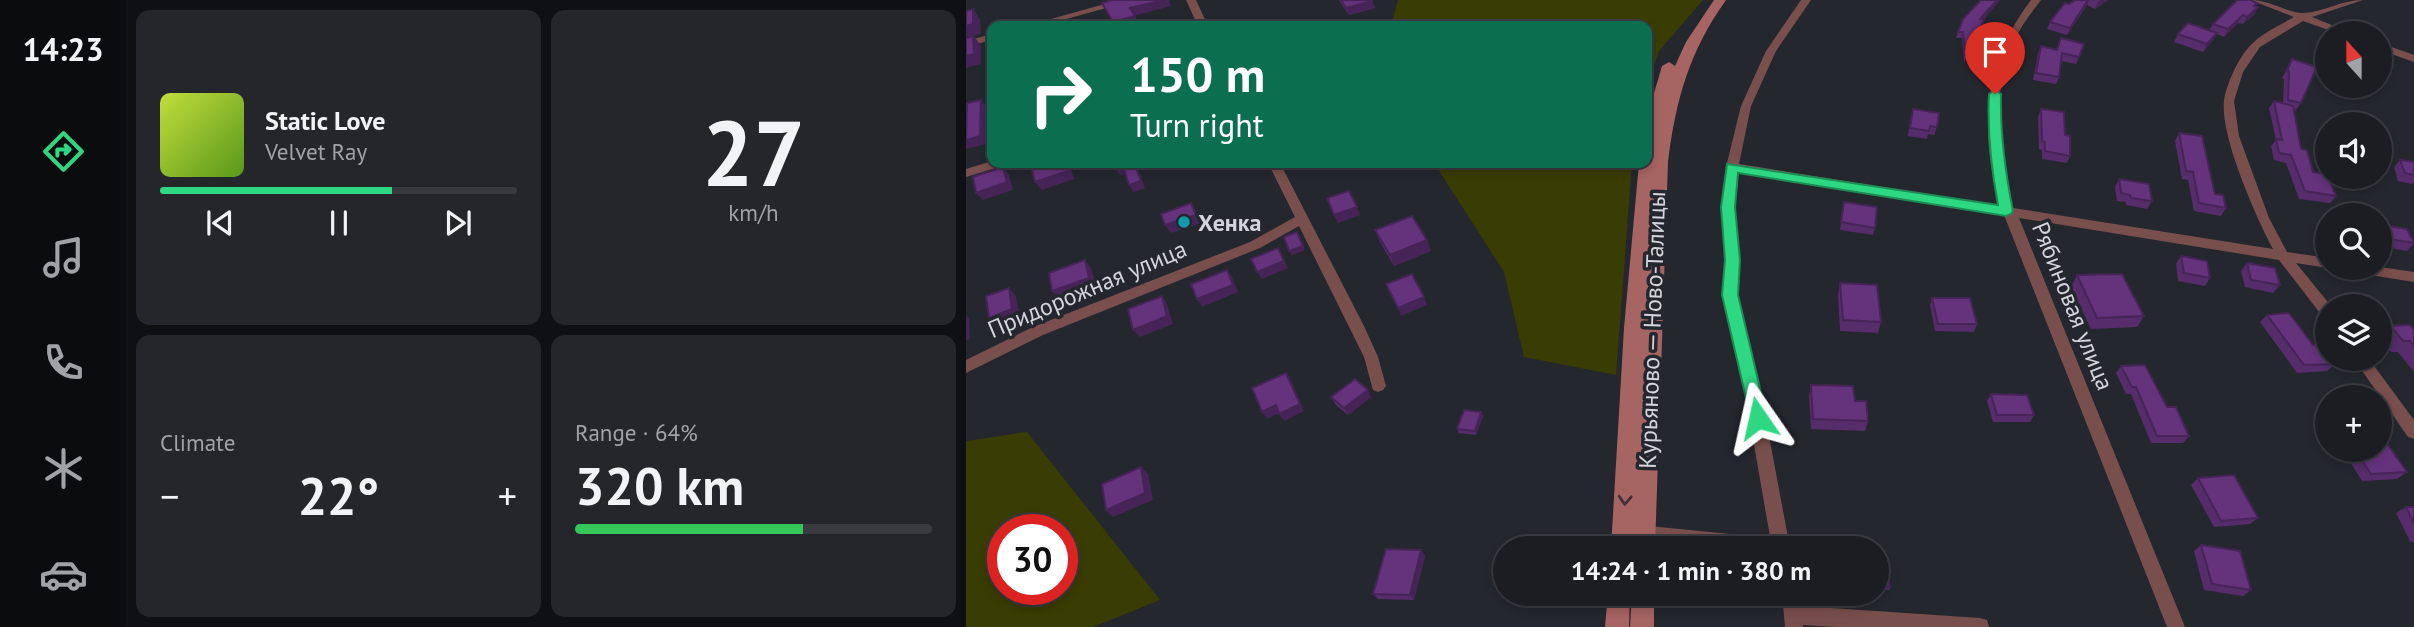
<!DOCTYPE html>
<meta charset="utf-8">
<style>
:root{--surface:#1c1d23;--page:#25262b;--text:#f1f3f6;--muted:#a0a2a6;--line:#3a3b41;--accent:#2ed883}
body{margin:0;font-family:"PT Sans",sans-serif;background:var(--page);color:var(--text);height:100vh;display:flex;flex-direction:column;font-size:26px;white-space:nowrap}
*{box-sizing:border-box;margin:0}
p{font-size:23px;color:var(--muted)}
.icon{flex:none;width:38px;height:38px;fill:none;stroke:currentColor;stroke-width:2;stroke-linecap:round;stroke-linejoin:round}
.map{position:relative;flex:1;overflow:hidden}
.details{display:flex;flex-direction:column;gap:10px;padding:10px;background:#0f1013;width:840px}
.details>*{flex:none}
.top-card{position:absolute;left:21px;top:21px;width:665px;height:147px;border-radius:14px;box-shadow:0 4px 10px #0003,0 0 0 2px var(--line);background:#0b6e4f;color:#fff;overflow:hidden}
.needle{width:46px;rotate:339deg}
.fabs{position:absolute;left:1349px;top:21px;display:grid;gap:14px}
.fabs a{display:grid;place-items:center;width:77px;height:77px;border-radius:50%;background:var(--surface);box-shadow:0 4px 10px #0003,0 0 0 2px var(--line);font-size:35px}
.speed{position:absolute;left:21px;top:514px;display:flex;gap:14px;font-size:35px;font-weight:700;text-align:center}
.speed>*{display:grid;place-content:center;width:91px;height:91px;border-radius:50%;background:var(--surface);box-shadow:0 4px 10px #0003,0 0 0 2px var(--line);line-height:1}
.speed .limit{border:10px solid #d22;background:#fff;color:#111}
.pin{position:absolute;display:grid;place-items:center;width:60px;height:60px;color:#fff;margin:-72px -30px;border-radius:50% 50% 50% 0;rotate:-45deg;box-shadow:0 0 7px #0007}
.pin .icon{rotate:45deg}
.me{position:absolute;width:77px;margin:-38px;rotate:349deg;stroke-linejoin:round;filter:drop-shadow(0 0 5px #0008)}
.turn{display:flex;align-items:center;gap:24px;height:147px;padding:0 28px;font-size:32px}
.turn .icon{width:91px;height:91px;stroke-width:2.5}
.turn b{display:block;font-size:49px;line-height:60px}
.big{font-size:52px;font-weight:700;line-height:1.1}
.details .widget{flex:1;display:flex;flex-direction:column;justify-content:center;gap:10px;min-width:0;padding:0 24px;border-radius:14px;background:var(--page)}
.details .dial{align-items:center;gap:0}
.dial b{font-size:91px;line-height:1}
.song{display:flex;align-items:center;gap:21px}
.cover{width:84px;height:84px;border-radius:10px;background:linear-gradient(135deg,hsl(70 70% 55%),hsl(90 70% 35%))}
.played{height:7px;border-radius:4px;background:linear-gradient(90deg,var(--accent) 65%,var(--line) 65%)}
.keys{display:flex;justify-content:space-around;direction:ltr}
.heat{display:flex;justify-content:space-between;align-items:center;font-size:38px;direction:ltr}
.charge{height:10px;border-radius:5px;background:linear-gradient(90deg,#34c759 64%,var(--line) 0)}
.details .tiles{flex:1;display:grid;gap:10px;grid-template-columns:repeat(2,1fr)}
.trip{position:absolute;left:527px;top:536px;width:396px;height:70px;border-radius:35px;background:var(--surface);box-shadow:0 4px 10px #0003,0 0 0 2px var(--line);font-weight:700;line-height:70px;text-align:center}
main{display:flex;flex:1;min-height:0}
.tab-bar{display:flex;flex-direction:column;width:126px;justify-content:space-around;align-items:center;background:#0b0c0e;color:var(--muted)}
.tab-bar .icon{width:49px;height:49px}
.tab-bar .current{color:var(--accent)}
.tab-bar b{font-size:32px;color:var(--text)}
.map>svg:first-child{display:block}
</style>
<main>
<nav class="tab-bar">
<b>14:23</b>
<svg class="icon current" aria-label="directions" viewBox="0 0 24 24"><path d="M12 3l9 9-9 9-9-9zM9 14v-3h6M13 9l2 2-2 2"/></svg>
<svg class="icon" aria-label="music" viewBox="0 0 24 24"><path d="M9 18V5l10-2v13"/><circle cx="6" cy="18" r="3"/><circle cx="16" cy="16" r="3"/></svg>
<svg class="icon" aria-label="phone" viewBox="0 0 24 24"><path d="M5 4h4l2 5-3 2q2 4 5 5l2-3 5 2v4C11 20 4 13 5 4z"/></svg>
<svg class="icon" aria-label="climate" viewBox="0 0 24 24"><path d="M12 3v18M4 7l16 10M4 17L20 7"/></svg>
<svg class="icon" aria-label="car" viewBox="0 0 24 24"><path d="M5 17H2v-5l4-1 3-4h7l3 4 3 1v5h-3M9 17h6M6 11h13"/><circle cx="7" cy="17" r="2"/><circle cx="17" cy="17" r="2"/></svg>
</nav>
<section class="details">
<div class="tiles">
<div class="widget">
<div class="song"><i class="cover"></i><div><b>Static Love</b><p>Velvet Ray</p></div></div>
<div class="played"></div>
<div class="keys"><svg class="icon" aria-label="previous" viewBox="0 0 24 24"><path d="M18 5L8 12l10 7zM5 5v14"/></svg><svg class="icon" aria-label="pause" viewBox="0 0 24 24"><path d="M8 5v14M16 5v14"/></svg><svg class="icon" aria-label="next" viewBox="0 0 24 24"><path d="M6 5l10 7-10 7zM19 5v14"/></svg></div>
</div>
<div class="widget dial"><b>27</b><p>km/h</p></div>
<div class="widget"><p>Climate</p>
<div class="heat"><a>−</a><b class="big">22°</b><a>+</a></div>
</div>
<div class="widget"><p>Range · 64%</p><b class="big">320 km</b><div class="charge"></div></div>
</div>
</section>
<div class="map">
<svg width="1448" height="627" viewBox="0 0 1448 627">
<rect width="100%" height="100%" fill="#25272f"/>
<path fill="#393c03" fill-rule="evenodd" d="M432 0H737L693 51 681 88V26H425Z
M468 163H666L650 375 558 357 538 272Z
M61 432 194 600 127 627H0V441ZM37 530H96V590H37Z"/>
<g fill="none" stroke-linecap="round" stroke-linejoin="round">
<path stroke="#794f4e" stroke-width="8" d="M683 530 814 543"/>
<path fill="#794f4e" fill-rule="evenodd" d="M153 0H169L75 26H60Z
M220 0H230L242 26H232Z
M835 0H845L810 51 785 106 773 164 1034 206C1013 131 1017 63 1065 0H1075C1065 13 1055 26 1048 41 1026 92 1029 157 1047 208L1307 249C1290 217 1254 136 1258 101 1260 84 1274 54 1287 43 1298 32 1315 25 1328 17L1285 0C1304 0 1324 14 1338 13 1358 12 1375 0 1397 0L1346 17 1385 33H1371L1337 21 1294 47 1277 72 1268 101 1273 136 1303 218 1321 252 1362 258V268L1330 263 1365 306H1362V318L1357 317 1313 260 1053 218 1219 627H1201L1038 215 771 172 768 207 773 260 771 295 795 393 824 548H806L779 393 757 295 759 260 756 207 760 167 775 106 800 51Z
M26 34V40L0 47V41Z
M1414 43 1448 55V62L1414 50Z
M26 161V163H38L36 166 0 177V169Z
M302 163H314L398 326 412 357 420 386 417 390 412 392 407 390 398 357 333 226 294 248 77 335 0 373V360L67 327 284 242 329 217Z
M1414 267 1448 272V282L1392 273 1385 268Z
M1388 359H1403L1448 420V439L1442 437Z
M816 593H834L835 606 1014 618 1021 620 1023 627H870L837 625V627H819Z"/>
<path fill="#a66463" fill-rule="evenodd" d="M748 0H760C723 52 710 99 702 162L689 548H667L682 247 667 548H645L658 328 673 163H681V117L696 66 703 62 709 66 720 42Z
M642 593H664L663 627H639Z
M666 593H688V627H664Z"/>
</g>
<path fill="#562c6b" d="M373 0H405L409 8 383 15Z
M1015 0H1034L1017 20 1016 26 998 63 996 38H990L992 32Z
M1110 0H1142L1129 9 1121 5 1101 35 1081 29 1084 22 1103 4Z
M1289 6 1288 15 1277 24 1272 23 1258 37 1251 34 1247 40 1237 52 1208 42 1212 34 1243 30 1247 24Z
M1075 46 1113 57 1110 64 1095 61 1093 77 1090 84 1067 80 1072 53Z
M1326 59 1335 103 1329 111 1328 110 1335 149 1347 172 1370 196 1364 203 1333 199 1320 163 1308 160 1305 146 1310 140 1303 108 1308 101 1317 103 1318 79 1316 78Z
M1075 109 1099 135 1104 156 1101 163 1076 159V150L1073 149 1072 117Z
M945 116 971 127 968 135 962 134 961 139 942 136Z
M1213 133 1249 194 1260 208 1255 216 1228 211 1222 180 1216 179 1209 141Z
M1434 160 1448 162V182L1446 184 1432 181 1428 167Z
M1153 179 1186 201 1181 209 1160 205V202L1151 201 1149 187Z
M878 202 909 228 907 235 874 230Z
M1417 225 1448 243 1441 251 1416 247 1414 243V228Z
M409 230 465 251 428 266 414 242Z
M1215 256 1244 278 1239 286 1212 281 1210 264Z
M1281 263 1314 285 1307 293 1279 287 1275 271Z
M1111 275 1178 316 1171 327 1125 329 1105 287Z
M874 283 915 322 912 333 874 331 872 294Z
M966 298 1011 324 1008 332 969 331 964 305Z
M1301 315 1347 345 1369 364 1361 371 1331 373 1294 322Z
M1425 326 1448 330V372L1432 352H1425L1414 338V336Z
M1155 366 1201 407 1223 436 1217 443H1185L1165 394H1160L1150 373Z
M845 385 889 401 902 421 899 431 845 429 843 396Z
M1025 394 1068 415 1064 422H1027L1021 401Z
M365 397H405L382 415 370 405Z
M515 412 517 416 510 435 493 433 491 429Z
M1384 450H1414L1441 472 1431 479 1396 481 1379 454Z
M1232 478 1292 518 1284 524 1248 527 1225 485Z
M1440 507H1448V542L1444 541 1430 513Z
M1235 545 1285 590 1277 596 1238 590 1228 551Z
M455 550 459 556 448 600 412 599 407 594Z
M910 570 924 587 923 590H910Z"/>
<path fill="#462457" d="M198 0H203L205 6 168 16 164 8Z
M1031 0H1034L1012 25 1014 19Z
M1123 0 1121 5 1101 35 1104 28Z
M1135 0H1142L1129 9 1132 2Z
M406 1 409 8 383 15 380 8Z
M1292 7 1288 15 1277 24 1281 17Z
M7 9 14 19 15 34 8 36 15 46V64L0 68V26Z
M1277 15 1272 23 1258 37 1262 29Z
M169 16 173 23 162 26H149L147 22Z
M1018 20 1016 26 998 63 1000 57Z
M1251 33 1247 40 1237 52 1241 44Z
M15 100 21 107 20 144 0 149V140Z
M99 163H103L108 179 76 190 69 182Z
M168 163H170L179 188 168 192 163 185Z
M157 166 162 173 154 175 149 168Z
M37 167 43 175 47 190 17 200 10 193Z
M225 203 230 211 235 223 205 233 199 225Z
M391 207 394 215 372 223 368 215Z
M331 232 339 250 326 255 323 251Z
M461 240 465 251 428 266 424 255Z
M312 248 322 268 296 279 291 272Z
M119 260 125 268 130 285 93 299 86 291Z
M261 270 266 277 272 292 236 307 231 299Z
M43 288 50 296 54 317 31 326 23 318Z
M196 296 201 304 207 324 174 337 167 330Z
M458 297 461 305 435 316 432 308Z
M0 315 3 319 4 339 0 340Z
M320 373 325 380 338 411 318 421 313 414Z
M402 390 405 397 382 415 378 408Z
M310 405 315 412 301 419 296 412Z
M515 412 517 416 510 435 509 431Z
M175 467 182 474 187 500 147 517 140 510Z
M455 550 459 556 448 600 444 595Z"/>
<path fill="#64337c" stroke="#462457" stroke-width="2" d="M146 0H198L164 8 169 16 147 22 136 3Z
M375 0H405L406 1 380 8Z
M1015 0H1031L1014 19 1018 20 1000 57 997 32H992L997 19Z
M1110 0H1122L1104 28 1084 22 1099 3 1103 4Z
M1271 0H1284L1291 3 1288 6 1292 7 1281 17 1277 15 1262 29 1247 24Z
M7 9V24L0 26V11Z
M1222 23 1251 33 1241 44 1212 34Z
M7 36 8 54 0 56V38Z
M1095 38 1118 44 1113 57 1096 53 1093 77 1070 73 1075 46 1091 50Z
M1326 59 1351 67 1335 103 1322 100 1323 71H1321Z
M15 100 14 136 0 140 1 103Z
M1308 101 1327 106 1335 149 1341 150 1347 172 1361 174 1370 196 1339 191 1325 155 1313 153 1310 139 1316 140Z
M947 109 973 113 971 127 964 126 963 131 944 128Z
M1075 109 1098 112 1099 135 1104 136V156L1079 151V142L1076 141Z
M26 124V137L22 138 21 125Z
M1213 133 1236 136 1249 194 1257 195 1260 208 1233 203 1227 172 1220 171Z
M1434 160 1448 162V175L1439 173Z
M75 163H99L102 171 69 182 65 166Z
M148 163H168L175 181 163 185 157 166 149 168Z
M37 167 41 182 10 193 7 177Z
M1153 179 1183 184 1186 201 1165 198 1164 195 1155 193Z
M383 191 391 207 368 215 361 198Z
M878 202 911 207 909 228 875 222Z
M225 203 230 215 199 225 195 214Z
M446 216 461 240 424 255 409 230Z
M1417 225 1441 229 1448 243 1423 239Z
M331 232 337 246 323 251 318 237Z
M312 248 318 261 291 272 285 259Z
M1215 256 1241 261 1244 278 1218 273Z
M119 260 123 278 86 291 83 273Z
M1281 263 1309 268 1314 285 1285 280Z
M261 270 267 285 231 299 225 284Z
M446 274 458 297 432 308 420 284Z
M1156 274 1178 316 1131 318 1111 275Z
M874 283 911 285 915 322 877 320Z
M43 288 46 309 23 318 20 296Z
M196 296 201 316 167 330 162 309Z
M966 298H1004L1011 324H972Z
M1323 313 1347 345 1355 344 1362 354V359H1365L1369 364 1338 365 1301 315Z
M1444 325 1448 330V346L1444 341H1437L1425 326Z
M1179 365 1201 407H1210L1223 436H1191L1170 387H1166L1155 366Z
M320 373 334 404 313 414 310 405 296 412 286 388Z
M389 379 402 390 378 408 365 397Z
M845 385 887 386 889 401H900L902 421 847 419Z
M1025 394 1061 395 1068 415H1031Z
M498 410 515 412 509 431 491 429Z
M1422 445 1441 472 1405 474 1389 450H1414V446Z
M175 467 179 493 140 510 136 484Z
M1268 475 1292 518 1255 521 1232 478Z
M1440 507H1448V524Z
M1235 545 1274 551 1285 590 1246 584Z
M420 549 455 550 444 595 407 594Z
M910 570H921L924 587H910Z"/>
<defs><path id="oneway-chevron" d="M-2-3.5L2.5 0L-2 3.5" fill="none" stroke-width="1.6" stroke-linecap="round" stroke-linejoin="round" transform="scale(1.75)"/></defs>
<use stroke="#3f3339" href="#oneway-chevron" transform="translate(659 500) rotate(93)"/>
<path fill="#2ed883" stroke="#1e8c55" stroke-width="2" d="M1029 90 1035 94C1034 134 1039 171 1047 211L1045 214 1040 216 772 173 769 207 774 260 772 295 801 418 798 424 792 426 786 424 756 295 759 260 755 207 761 164 1032 205C1025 167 1021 132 1023 94Z"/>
<circle fill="#0f9aa8" stroke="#25272f" stroke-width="2.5" cx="218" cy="222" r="7"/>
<g text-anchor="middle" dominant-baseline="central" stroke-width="7" stroke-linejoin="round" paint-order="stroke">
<g font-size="24" font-weight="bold" fill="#d3d5da" stroke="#25272f" text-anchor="start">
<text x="232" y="222">Хенка</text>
</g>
<g font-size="24" fill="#d3d5da" stroke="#25272f">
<text transform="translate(121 289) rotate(-23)">Придорожная улица</text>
<text transform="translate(1107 306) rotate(68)">Рябиновая улица</text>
<text transform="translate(686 330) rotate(-88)">Курьяново — Ново-Талицы</text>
</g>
</g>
</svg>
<div class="fabs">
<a><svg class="needle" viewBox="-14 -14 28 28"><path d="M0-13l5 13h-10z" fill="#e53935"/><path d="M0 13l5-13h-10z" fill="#a0a2a6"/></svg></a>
<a><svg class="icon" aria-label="sound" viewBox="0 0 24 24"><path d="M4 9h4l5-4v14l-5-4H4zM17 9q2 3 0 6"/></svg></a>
<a><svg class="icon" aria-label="search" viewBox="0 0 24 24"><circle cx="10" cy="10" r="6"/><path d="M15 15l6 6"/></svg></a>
<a><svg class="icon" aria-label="layers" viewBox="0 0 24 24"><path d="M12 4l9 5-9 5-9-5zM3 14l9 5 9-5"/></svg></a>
<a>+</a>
</div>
<div class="speed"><div class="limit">30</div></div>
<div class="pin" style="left:1029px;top:94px;background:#d93025"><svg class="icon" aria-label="arrive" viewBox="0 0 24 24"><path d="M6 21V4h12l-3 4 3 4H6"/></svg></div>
<svg class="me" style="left:792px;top:418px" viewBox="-20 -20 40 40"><path d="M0-17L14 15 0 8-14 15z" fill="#2ed883" stroke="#fff" stroke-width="4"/></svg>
<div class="trip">14:24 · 1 min · 380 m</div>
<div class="top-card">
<div class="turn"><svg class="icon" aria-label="right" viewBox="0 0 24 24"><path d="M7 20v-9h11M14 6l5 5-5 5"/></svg><div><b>150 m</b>Turn right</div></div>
</div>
</div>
</main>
